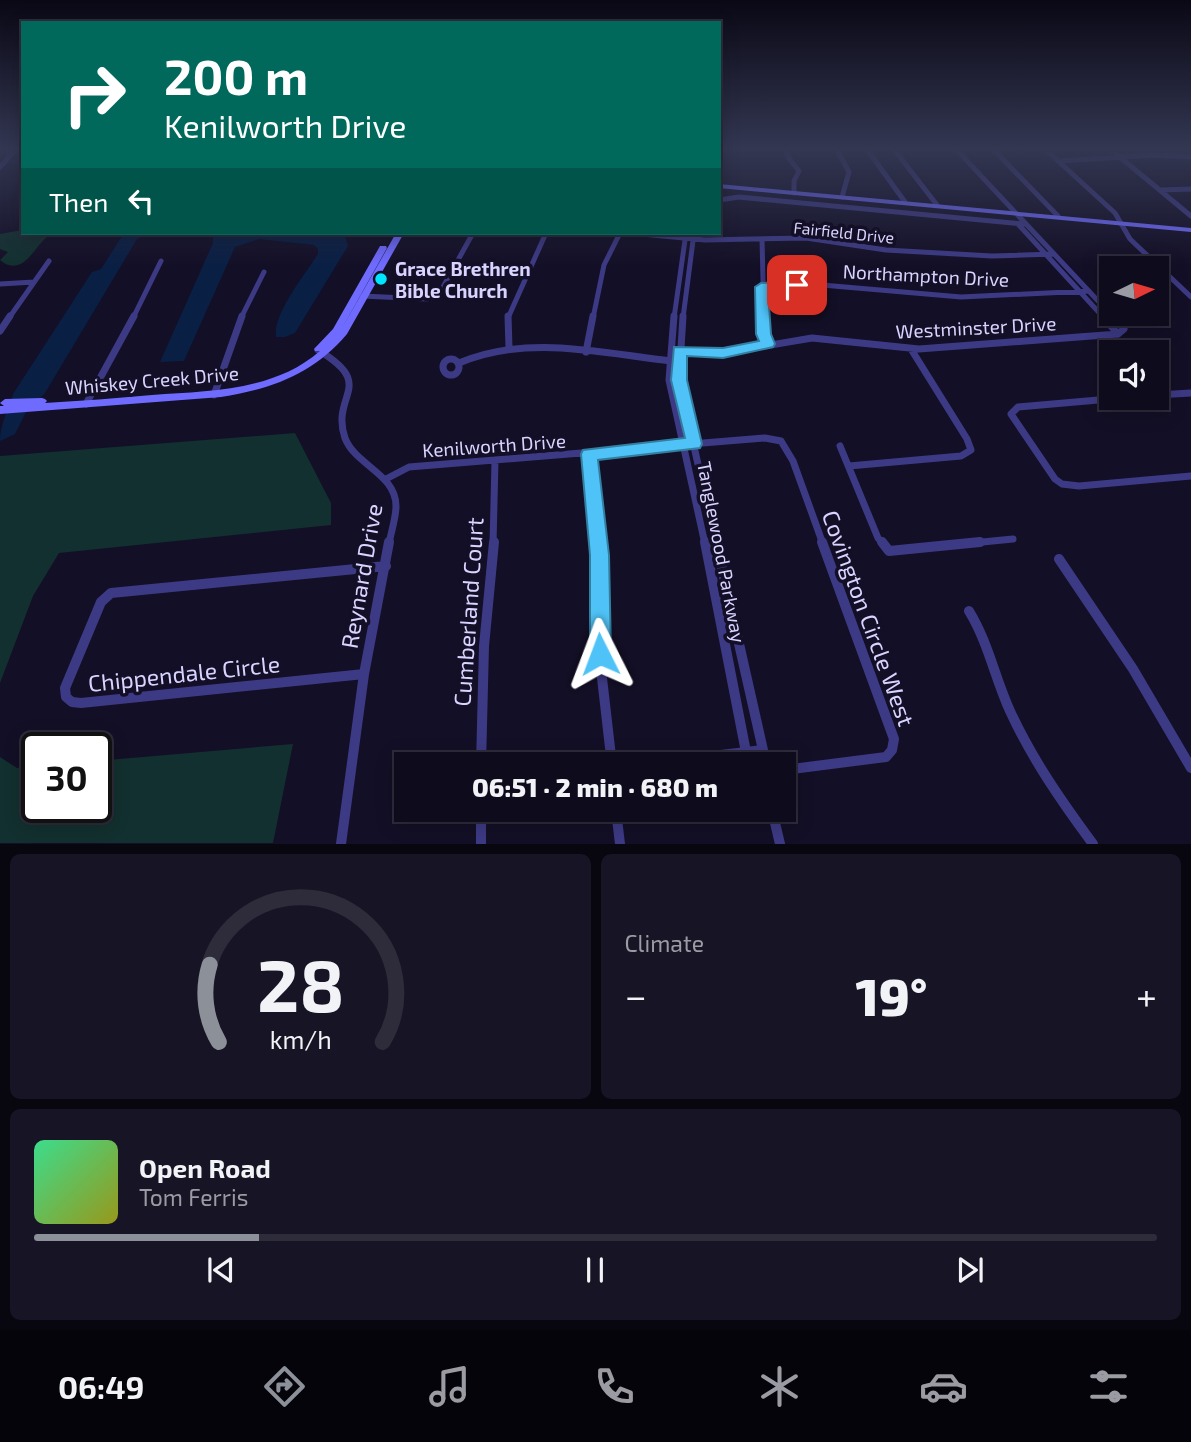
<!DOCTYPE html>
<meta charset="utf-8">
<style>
:root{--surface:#0e0b1c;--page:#171425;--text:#f1f3f6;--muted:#9b9ba3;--line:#2e2b3b;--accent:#8c9099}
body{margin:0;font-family:"Exo 2",sans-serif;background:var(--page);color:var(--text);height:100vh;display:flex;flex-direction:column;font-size:26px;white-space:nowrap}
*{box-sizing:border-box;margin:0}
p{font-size:23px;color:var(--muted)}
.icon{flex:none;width:38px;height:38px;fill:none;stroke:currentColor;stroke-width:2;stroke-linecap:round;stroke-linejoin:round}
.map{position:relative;height:844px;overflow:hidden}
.drawer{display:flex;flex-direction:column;gap:10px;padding:10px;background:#08060f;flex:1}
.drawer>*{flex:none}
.banner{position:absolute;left:21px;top:21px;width:700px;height:214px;border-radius:0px;box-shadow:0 4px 18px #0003,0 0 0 2px var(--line);background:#00695c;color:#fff;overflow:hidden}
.needle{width:46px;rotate:85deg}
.buttons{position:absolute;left:1099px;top:256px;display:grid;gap:14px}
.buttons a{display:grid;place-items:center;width:70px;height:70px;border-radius:0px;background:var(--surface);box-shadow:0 4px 18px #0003,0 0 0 2px var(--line);font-size:35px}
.speed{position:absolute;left:21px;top:732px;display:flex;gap:14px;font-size:35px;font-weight:700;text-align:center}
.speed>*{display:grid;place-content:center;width:91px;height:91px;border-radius:50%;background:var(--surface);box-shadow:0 4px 18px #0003,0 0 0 2px var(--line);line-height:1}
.speed .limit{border:4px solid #111;border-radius:10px;background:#fff;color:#111}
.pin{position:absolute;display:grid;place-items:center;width:60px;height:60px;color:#fff;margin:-30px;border-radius:14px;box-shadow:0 4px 10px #0006}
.me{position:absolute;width:77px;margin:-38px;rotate:357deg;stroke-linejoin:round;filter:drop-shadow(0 0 5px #0008)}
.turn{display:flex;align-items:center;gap:24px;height:147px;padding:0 28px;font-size:32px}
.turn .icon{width:91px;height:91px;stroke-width:2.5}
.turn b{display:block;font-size:49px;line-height:60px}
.then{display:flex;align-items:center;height:66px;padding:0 28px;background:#0003;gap:14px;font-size:26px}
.big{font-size:52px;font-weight:800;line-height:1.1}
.drawer .tile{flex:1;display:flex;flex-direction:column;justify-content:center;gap:10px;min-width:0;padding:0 24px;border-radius:10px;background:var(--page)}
.drawer .dial{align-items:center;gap:0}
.dial svg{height:182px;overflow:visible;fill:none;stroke:var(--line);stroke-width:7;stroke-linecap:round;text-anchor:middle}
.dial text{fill:var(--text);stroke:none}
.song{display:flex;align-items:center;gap:21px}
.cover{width:84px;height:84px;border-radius:10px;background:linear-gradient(135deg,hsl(150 70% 55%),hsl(60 70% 35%))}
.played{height:7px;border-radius:4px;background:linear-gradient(90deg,var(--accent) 20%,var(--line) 20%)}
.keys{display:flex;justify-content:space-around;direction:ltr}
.heat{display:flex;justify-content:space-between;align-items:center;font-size:38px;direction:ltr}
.drawer .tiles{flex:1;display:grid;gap:10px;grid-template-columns:1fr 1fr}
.tile:last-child{grid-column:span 2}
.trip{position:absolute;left:394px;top:752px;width:402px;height:70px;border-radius:0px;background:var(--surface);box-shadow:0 4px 18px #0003,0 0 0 2px var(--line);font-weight:800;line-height:70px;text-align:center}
.tab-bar{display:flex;height:112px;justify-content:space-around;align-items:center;background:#06040b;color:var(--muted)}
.tab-bar .icon{width:49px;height:49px}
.tab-bar .selected{color:var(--accent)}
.tab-bar b{font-size:32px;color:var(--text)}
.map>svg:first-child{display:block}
</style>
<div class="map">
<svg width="1191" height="844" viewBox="0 0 1191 844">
<rect width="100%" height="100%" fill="#130f26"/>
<path fill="#12302f" d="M22 230 23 233 37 235 44 233H94C81 241 64 230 49 236 36 242 24 280 0 260L8 252 0 249V234Z
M295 433 331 503V525L59 553 33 596 0 683V456Z
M293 744 273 843H0V757L17 768 37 766V807H96V761Z"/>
<path fill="#0a1f44" d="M124 233H148L137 239 45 393 25 414 15 434 0 441C0 424 8 411 13 394L92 272 101 269Z
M199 233H336L345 236 348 246 295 333 285 337H276C272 315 306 273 318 254V249L314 245 259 239 235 247 184 361 160 362 213 243V236Z"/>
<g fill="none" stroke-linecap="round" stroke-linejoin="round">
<path stroke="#3d3a85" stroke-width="5" d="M786 148 788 157 799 171 794 181V193
M836 148 849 172 842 197
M866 148 905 202
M893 148 937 205
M955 148 1114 318
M992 148 1058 216
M1044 148 1115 213 1130 239 1191 297
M1109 148 1191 216
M1059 161 1153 155 1191 157
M0 167 17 148
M1161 190 1191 189
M719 200 739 197 1024 224
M1018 224 1104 318
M631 233 705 240 806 238 886 250 992 256 1054 254
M762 239 764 318
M0 284 34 282
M761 287 822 285 961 297 1089 291
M362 296 427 299 438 296 473 233
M9 318 49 261
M133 318 161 261
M241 318 264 272
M508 318 546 233
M593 318 604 265 620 233
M674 318 686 233
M683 318 694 233"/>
<path stroke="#3d3a85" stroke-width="7" d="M508 316 509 348
M674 316 669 380 705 544
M683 316 679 380 716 544
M764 316V334L768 344
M1102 316 1118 334
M1112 316 1124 329 1118 334
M0 331 10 316
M318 350C378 386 330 394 345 438 355 465 396 474 396 506 396 518 391 532 389 544
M677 350 723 353 812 338 919 349 1118 334
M586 352 593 316
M443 367a8 8 0 1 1 16 0a8 8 0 1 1-16 0Z
M459 363C528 334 600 353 671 361
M214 395 242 316
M1157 395 1191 393
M1133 397 1018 407 1011 414 1055 479 1062 484 1079 486 1191 476
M86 404 134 316
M840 446 878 538 883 544
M589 454 598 544
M849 466 961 456 971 450 967 439 911 349
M386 479 409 467 765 438 781 441 793 461 823 544
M493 544 495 461
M962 544 1013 539"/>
<path stroke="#3d3a85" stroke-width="10" d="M598 542 602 678 612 765
M705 542 746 752 757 765
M716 542 763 750V765
M882 542 889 551 980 542
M1059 559 1133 669 1191 768
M969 611C988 642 995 678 1010 711 1032 759 1062 802 1093 844
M364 674 81 703 72 702 66 697 65 688 101 602 111 593 386 566
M481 765 484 646 494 542
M636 765 763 750
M784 770 886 757 892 750 894 739 822 542
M481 810V844
M616 810 620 844
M772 810 780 844
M341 844 364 674 389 542"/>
<path fill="#6f6bff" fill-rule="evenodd" d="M719 184 1191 228V232L719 188Z
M396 233H404L347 334C313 374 272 389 221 397L0 414V406H4L0 403 5 399 42 398 45 399 47 401 45 403C81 401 117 398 152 395 210 391 274 391 320 351H315L314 349 333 329 380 246H386L387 248 341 330Z"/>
</g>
<linearGradient id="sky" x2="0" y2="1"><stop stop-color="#0a0815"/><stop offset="0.56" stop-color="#333752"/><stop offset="1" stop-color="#333752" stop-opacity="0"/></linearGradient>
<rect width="1191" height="266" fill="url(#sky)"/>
<path fill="#4fc3f7" stroke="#337fa1" stroke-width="2" d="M797 281 804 285 802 288 768 291 771 334 775 344 773 347 723 358 687 356V380L702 444 700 448 598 460 609 555 611 654 608 662 600 665 593 662 590 654V555L581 454 583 450 685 438 671 380 674 347 723 348 759 341 756 334 755 287 761 283Z"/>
<circle fill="#00e5ff" stroke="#130f26" stroke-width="2.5" cx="381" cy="279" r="7"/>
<g text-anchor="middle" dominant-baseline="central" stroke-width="7" stroke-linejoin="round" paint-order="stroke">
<g font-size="16" fill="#d9d4ff" stroke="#130f26">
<text transform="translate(844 232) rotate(6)">Fairfield Drive</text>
</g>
<g font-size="19" font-weight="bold" fill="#d9d4ff" stroke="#130f26" text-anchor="start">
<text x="395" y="268">Grace Brethren<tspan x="395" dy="22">Bible Church</tspan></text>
</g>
<g font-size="19" fill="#d9d4ff" stroke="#130f26">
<text transform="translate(926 275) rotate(3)">Northampton Drive</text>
<text transform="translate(976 327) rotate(-3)">Westminster Drive</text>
<text transform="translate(152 380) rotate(-5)">Whiskey Creek Drive</text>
<text transform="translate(494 445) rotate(-4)">Kenilworth Drive</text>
<text transform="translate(722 552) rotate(79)">Tanglewood Parkway</text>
</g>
<g font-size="23" fill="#d9d4ff" stroke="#130f26">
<text transform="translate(361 576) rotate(-80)">Reynard Drive</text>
<text transform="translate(468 612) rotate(-86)">Cumberland Court</text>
<text transform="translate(869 618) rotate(70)">Covington Circle West</text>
<text transform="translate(184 673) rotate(-6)">Chippendale Circle</text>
</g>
</g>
</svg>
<div class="buttons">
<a><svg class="needle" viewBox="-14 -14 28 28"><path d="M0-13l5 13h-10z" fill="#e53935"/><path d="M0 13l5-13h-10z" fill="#9b9ba3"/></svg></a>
<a><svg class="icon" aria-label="sound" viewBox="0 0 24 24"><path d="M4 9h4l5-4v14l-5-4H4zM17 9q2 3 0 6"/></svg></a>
</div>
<div class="speed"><div class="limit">30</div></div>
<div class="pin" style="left:797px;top:285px;background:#d93025"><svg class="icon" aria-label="arrive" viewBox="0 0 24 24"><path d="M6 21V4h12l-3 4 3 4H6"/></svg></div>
<svg class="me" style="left:600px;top:654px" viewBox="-20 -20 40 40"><path d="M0-17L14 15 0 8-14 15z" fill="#4fc3f7" stroke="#fff" stroke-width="4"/></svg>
<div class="trip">06:51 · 2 min · 680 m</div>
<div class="banner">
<div class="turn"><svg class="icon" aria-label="right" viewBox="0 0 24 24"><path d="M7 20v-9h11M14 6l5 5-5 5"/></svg><div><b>200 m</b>Kenilworth Drive</div></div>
<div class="then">Then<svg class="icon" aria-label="left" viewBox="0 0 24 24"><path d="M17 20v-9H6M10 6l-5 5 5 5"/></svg></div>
</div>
</div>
<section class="drawer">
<div class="tiles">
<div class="tile dial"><svg viewBox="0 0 100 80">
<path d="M14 69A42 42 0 1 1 86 69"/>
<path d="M14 69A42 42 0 0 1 10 35" stroke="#8c9099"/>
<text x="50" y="56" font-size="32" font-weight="700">28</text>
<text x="50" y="72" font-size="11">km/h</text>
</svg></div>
<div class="tile"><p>Climate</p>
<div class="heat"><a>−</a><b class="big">19°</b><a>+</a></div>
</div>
<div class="tile">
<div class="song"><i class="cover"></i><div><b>Open Road</b><p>Tom Ferris</p></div></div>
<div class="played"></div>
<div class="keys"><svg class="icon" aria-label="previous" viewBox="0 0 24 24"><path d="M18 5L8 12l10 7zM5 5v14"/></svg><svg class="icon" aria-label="pause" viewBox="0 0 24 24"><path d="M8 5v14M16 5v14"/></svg><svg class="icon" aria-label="next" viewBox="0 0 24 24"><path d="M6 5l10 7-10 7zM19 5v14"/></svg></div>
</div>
</div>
</section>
<nav class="tab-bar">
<b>06:49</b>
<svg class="icon selected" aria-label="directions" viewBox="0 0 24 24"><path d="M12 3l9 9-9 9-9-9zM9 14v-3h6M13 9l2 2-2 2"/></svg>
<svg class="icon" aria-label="music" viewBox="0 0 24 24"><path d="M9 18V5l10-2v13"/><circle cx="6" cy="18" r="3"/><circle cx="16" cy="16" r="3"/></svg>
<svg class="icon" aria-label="phone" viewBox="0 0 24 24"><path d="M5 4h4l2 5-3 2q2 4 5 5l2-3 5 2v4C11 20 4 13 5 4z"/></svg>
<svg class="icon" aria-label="climate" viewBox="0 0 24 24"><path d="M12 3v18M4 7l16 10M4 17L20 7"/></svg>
<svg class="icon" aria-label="car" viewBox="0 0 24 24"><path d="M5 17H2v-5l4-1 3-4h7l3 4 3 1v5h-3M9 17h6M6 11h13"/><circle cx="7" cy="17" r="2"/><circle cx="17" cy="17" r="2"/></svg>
<svg class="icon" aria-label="filters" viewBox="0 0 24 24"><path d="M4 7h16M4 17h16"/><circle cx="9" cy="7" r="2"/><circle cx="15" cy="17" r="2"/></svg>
</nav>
